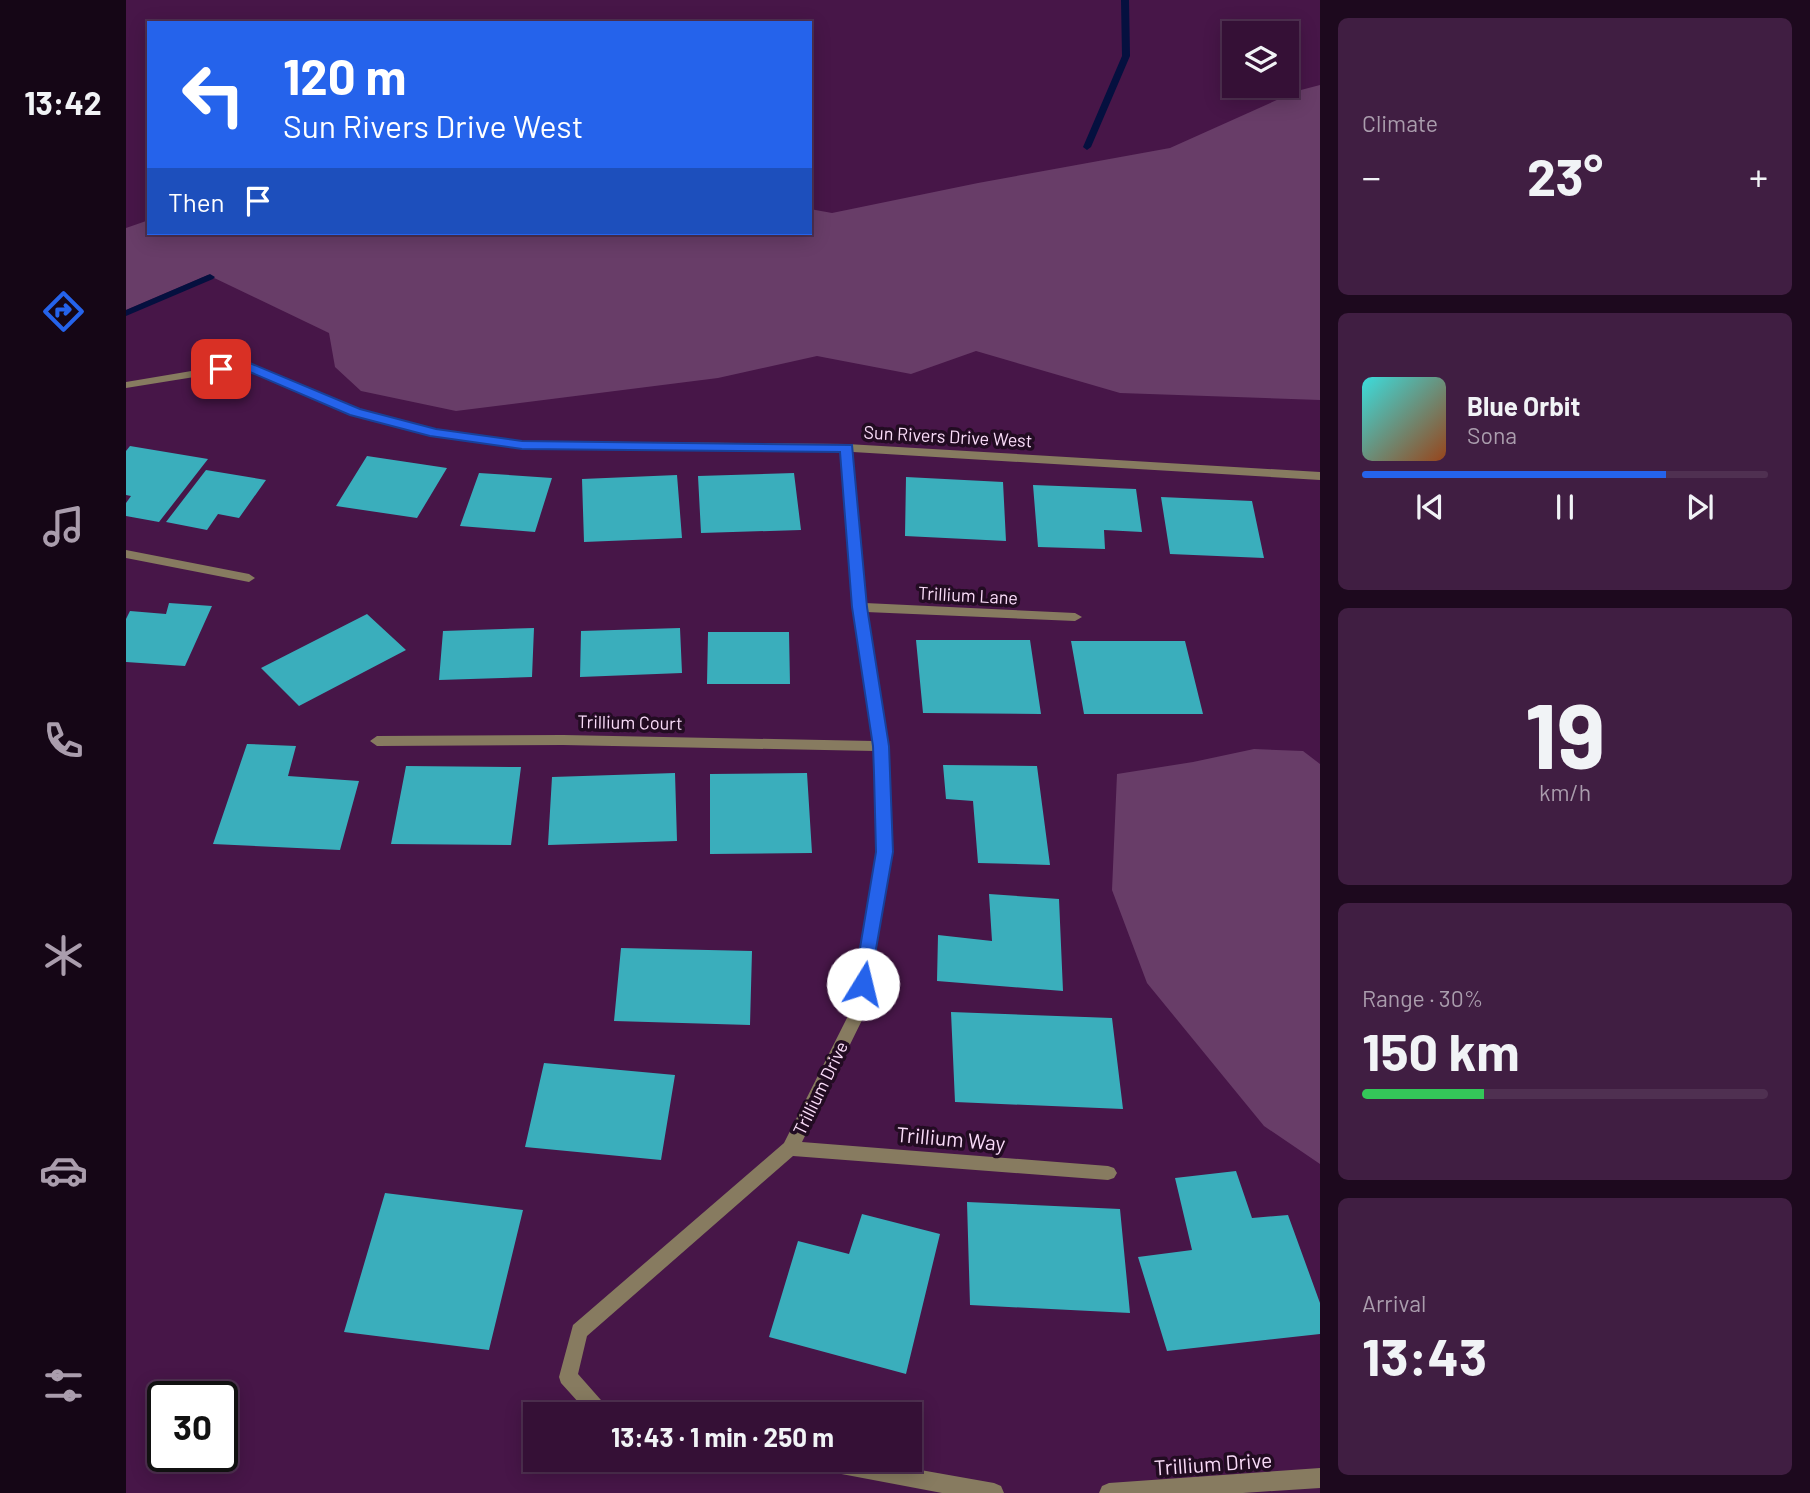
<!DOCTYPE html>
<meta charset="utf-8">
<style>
:root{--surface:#351036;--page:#401e42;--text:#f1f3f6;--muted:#aa9dad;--line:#4f3051;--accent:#2563eb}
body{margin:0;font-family:Barlow,sans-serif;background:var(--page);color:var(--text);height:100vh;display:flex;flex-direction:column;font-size:26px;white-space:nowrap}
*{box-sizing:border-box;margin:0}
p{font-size:23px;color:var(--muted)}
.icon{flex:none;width:38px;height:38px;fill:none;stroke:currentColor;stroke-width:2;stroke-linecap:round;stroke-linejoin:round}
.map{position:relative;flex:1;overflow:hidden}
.panel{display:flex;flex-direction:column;gap:18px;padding:18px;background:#1d091e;width:490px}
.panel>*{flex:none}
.hud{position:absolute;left:21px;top:21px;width:665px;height:214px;border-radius:0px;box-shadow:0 4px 18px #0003,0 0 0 2px var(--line);background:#2563eb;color:#fff;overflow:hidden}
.fabs{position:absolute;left:1096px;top:21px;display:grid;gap:14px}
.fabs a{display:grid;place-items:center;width:77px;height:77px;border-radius:0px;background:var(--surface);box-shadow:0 4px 18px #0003,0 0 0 2px var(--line);font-size:35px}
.speed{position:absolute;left:21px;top:1381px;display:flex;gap:14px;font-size:35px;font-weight:700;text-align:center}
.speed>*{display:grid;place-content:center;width:91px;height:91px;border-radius:50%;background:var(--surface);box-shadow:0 4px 18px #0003,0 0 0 2px var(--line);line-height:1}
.speed .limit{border:4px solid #111;border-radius:10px;background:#fff;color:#111}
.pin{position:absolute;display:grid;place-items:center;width:60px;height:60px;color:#fff;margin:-30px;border-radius:14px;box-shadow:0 4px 10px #0006}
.me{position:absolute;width:77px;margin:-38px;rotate:9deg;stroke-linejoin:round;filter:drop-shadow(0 0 5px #0008)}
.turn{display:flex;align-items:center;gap:24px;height:147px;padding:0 21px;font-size:32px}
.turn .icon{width:91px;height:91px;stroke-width:2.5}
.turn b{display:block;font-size:49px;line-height:60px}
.then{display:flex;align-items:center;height:66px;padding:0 21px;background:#0003;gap:14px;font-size:26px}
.big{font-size:52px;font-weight:700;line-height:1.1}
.panel .card{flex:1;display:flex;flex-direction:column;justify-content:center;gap:10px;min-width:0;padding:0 24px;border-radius:10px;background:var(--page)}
.panel .dial{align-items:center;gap:0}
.dial b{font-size:91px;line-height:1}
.song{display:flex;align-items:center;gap:21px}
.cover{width:84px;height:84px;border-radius:10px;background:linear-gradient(135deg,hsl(180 70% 55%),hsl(20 70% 35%))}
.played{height:7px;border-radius:4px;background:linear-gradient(90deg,var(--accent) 75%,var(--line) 75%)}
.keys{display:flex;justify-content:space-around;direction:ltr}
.heat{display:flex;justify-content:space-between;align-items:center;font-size:38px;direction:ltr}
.charge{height:10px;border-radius:5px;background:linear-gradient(90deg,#34c759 30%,var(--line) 0)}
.trip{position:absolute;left:397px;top:1402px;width:399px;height:70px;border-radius:0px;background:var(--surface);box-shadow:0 4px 18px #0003,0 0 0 2px var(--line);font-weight:700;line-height:70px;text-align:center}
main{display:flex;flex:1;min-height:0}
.tab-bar{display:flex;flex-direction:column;width:126px;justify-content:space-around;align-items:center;background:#150616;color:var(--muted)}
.tab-bar .icon{width:49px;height:49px}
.tab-bar .active{color:var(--accent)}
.tab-bar b{font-size:32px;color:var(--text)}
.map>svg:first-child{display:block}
</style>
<main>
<nav class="tab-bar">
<b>13:42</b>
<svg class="icon active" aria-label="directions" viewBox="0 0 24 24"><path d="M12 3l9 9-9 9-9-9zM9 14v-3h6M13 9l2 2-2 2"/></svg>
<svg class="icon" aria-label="music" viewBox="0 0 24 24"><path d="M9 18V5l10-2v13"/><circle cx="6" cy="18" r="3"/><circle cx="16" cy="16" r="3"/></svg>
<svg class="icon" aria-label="phone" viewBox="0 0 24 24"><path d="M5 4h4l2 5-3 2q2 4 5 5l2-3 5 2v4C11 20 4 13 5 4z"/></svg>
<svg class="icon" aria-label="climate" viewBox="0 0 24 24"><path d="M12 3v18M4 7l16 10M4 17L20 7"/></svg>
<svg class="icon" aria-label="car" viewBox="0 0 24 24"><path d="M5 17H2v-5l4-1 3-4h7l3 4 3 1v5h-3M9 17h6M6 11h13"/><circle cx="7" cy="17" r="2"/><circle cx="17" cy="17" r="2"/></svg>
<svg class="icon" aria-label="filters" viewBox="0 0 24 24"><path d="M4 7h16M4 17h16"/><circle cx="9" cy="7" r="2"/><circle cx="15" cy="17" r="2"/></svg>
</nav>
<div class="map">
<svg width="1194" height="1493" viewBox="0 0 1194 1493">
<rect width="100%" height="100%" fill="#471648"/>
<path fill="#683d68" d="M1194 85V400L994 393 850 351 785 374 691 356 592 378 330 411 235 391 209 367 203 333 82 275 0 310V228L23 220V233H684V209L706 213 852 183 1044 148 1171 91Z
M1128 749 1177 751 1194 764V1164L1138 1126 1021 983 986 890 991 774 1067 762Z"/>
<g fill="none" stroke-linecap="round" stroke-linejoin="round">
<path fill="#05103f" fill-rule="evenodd" d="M995 0H1003L1004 56 965 147 961 150 957 147 996 56Z
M84 274 89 277 87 279 0 316V310Z"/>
</g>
<path fill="#3aaebc" d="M4 446 82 459 33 522 0 516V503L5 496 0 495V451Z
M241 456 321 468 291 518 210 506Z
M80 470 140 480 113 518 92 514 81 530 40 522Z
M353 473 426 478 409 532 334 526Z
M668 473 675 530 575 533 572 476Z
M551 475 556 538 458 542 456 479Z
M780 477 877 482 880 541 779 536Z
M907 485 1010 489 1016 532 978 530 979 549 912 547Z
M1035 497 1126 501 1138 558 1044 554Z
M43 603 86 606 59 666 0 662V619L4 611 40 614Z
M241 614 280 650 173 706 135 668Z
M408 628 406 677 313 680 317 631Z
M554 628 556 673 454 677 455 631Z
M582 632H663L664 684H581Z
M790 640H904L915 714 797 713Z
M945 641H1059L1077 714H958Z
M121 744 170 746 162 776 233 781 214 850 87 844Z
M817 765 911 766 924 865 852 863 847 801 820 799Z
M280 766 395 767 385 845 265 844Z
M549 773 551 841 422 845 426 777Z
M681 773 686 853 584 854V774Z
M863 894 933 899 937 991 811 981 812 935 866 941Z
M495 948 626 951 624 1025 488 1021Z
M825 1012 986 1018 997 1109 829 1102Z
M418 1063 549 1075 535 1160 399 1147Z
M1110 1171 1126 1218 1162 1215 1194 1303V1334L1041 1351 1012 1257 1066 1250 1049 1178Z
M259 1193 397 1210 363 1350 218 1332Z
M841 1202 994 1209 1004 1313 844 1305Z
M736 1214 814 1234 780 1374 643 1337 672 1241 723 1254Z"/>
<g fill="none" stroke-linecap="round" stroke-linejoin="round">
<path fill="#877b60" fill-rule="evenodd" d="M119 362 233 410 309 430 396 441 721 444 1194 472V480L727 452 739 603 949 613 956 617 949 621 740 612 762 746 765 852 741 1010 676 1142 982 1166 988 1168 991 1173 988 1178 982 1180 667 1156 461 1336 452 1374 482 1408 484 1414H463L435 1383 433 1377 447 1325 658 1143 725 1010 751 852 748 751 437 745 251 746 244 741 251 736 437 735 747 741 727 607 715 451 396 449 309 437 225 414 118 369 0 388V382Z
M0 550 123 574 129 578 123 582 0 558Z
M679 1460H738L868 1483 875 1486 878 1493H816L689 1469 682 1467Z
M1194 1468V1488L1117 1493H973L976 1486 983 1483Z"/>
</g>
<path fill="#2563eb" stroke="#184099" stroke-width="2" d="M119 361 234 409 310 429 396 441 726 445 741 607 763 746 767 852 743 989H731L728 984 750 852 748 773 747 746 726 607 714 452 396 449 304 436 224 415 117 369 95 373 89 369 91 366Z"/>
<g text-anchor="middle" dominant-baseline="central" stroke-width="7" stroke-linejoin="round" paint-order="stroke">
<g font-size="18" fill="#fadcf9" stroke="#220c22">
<text transform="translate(822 436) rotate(3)">Sun Rivers Drive West</text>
<text transform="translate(842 595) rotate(3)">Trillium Lane</text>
<text transform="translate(504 722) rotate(1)">Trillium Court</text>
<text transform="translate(694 1088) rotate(-64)">Trillium Drive</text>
</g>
<g font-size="21" fill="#fadcf9" stroke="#220c22">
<text transform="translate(825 1138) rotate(5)">Trillium Way</text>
<text transform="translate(1087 1463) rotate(-4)">Trillium Drive</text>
</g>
</g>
</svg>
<div class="fabs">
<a><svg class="icon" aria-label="layers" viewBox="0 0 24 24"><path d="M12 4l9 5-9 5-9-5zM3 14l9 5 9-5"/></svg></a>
</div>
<div class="speed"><div class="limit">30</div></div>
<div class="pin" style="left:95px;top:369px;background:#d93025"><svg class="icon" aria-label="arrive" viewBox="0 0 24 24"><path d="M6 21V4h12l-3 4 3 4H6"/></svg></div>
<svg class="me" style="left:737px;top:984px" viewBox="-20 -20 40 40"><circle r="19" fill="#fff"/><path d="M0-13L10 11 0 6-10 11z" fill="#2563eb"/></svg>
<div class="trip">13:43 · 1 min · 250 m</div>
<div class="hud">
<div class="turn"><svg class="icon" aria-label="left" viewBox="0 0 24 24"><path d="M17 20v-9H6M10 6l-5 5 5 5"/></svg><div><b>120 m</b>Sun Rivers Drive West</div></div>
<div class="then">Then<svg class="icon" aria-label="arrive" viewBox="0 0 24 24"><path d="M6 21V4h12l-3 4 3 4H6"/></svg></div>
</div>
</div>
<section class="panel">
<div class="card"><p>Climate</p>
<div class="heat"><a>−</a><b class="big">23°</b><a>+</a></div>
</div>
<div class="card">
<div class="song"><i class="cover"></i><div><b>Blue Orbit</b><p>Sona</p></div></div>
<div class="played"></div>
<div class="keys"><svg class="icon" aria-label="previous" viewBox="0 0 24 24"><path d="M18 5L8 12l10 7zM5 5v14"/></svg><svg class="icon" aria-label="pause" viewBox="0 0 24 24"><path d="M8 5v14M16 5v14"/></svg><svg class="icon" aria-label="next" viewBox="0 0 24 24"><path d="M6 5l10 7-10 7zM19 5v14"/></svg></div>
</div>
<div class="card dial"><b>19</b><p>km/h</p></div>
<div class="card"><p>Range · 30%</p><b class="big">150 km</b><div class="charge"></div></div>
<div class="card"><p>Arrival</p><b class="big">13:43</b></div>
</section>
</main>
